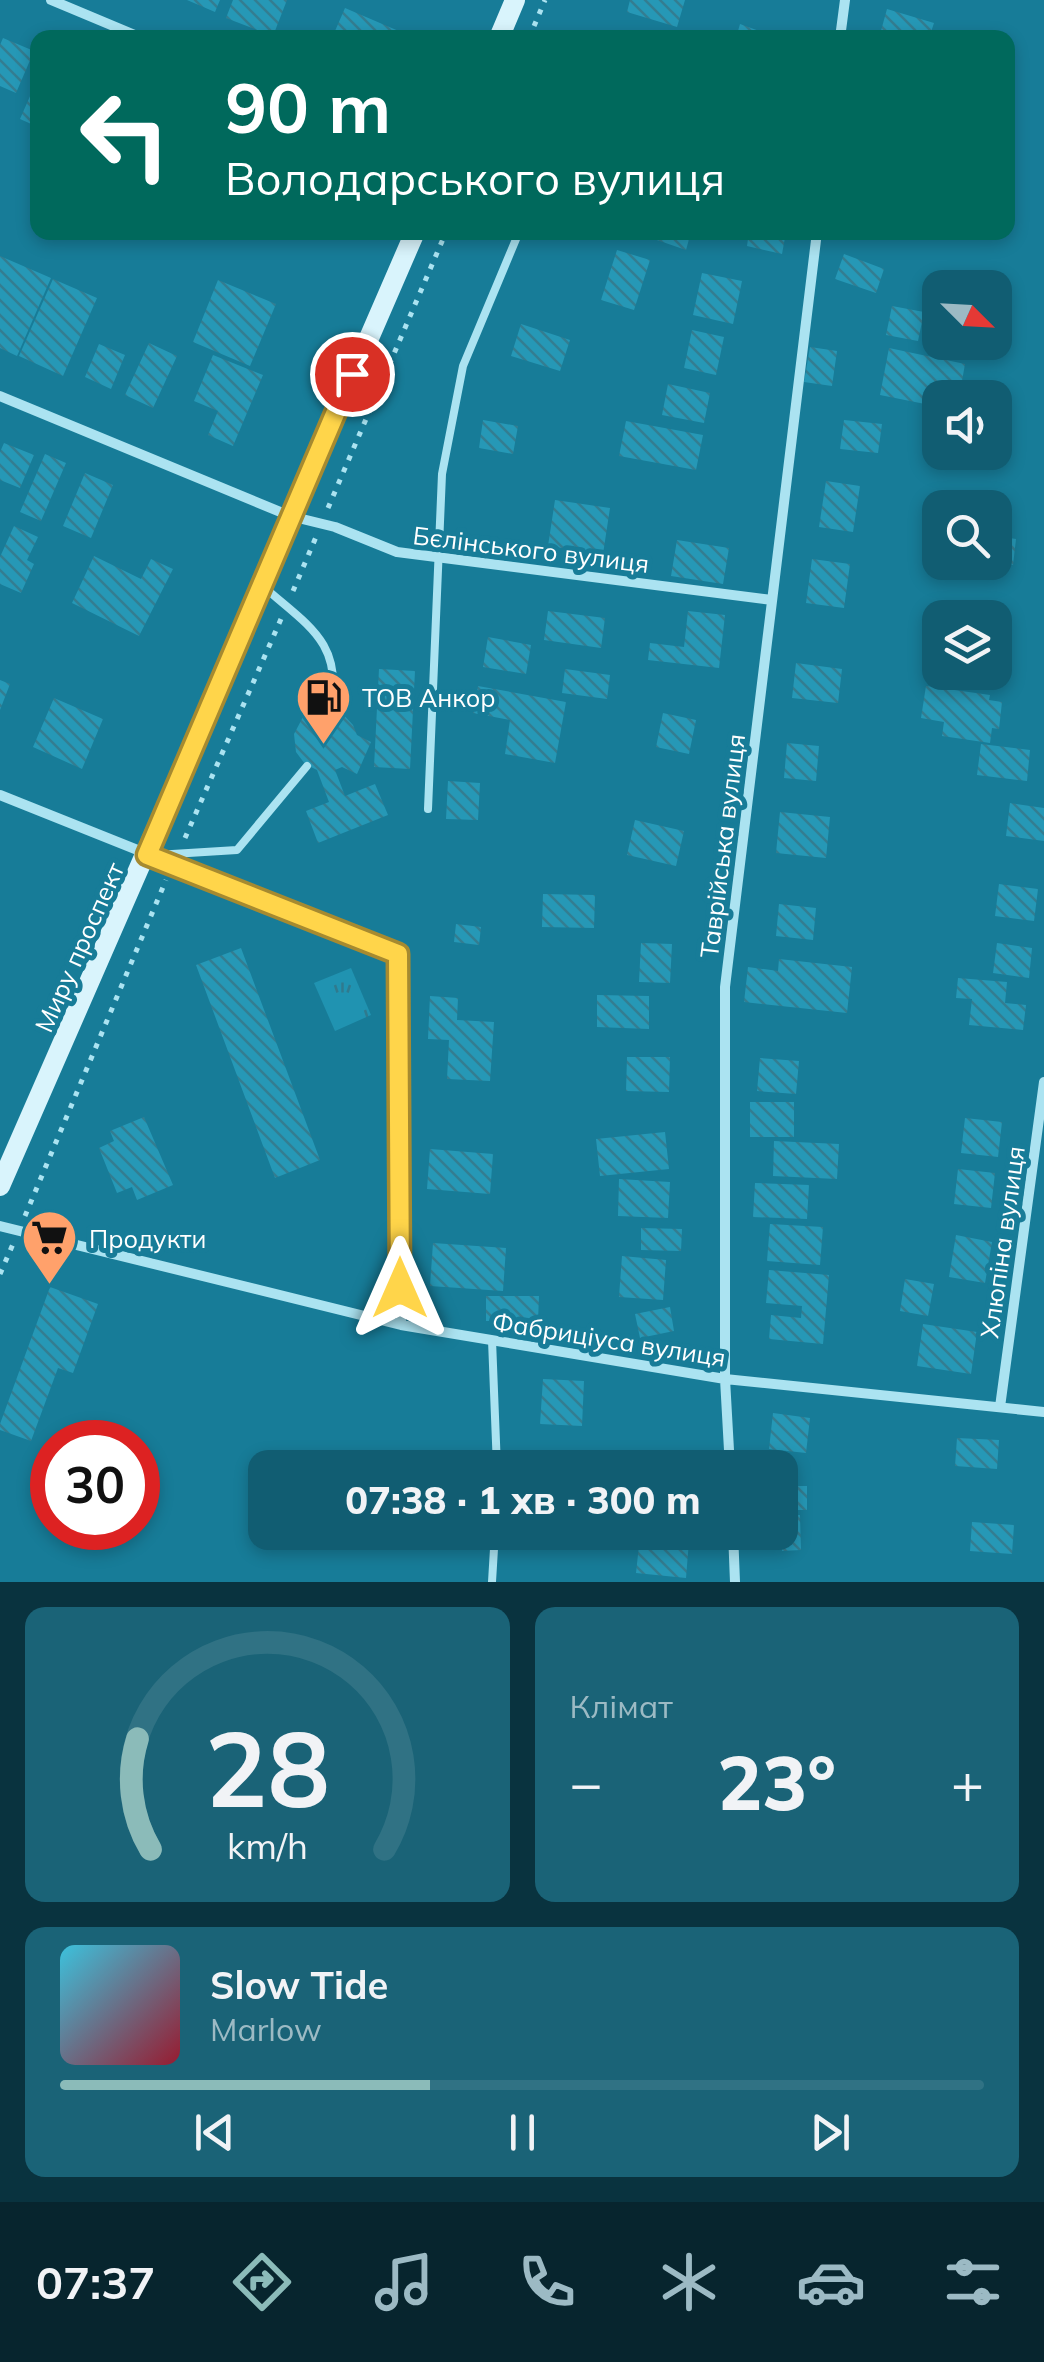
<!DOCTYPE html>
<html lang="uk">
<meta charset="utf-8">
<style>
:root{--surface:#115d72;--page:#1a6377;--text:#f1f3f6;--muted:#9cbac4;--line:#307284;--accent:#8bbbb9}
body{margin:0;font-family:Mulish,sans-serif;background:var(--page);color:var(--text);height:100vh;display:flex;flex-direction:column;font-size:38px;white-space:nowrap}
*{box-sizing:border-box;margin:0}
p{font-size:32px;color:var(--muted)}
.icon{flex:none;width:55px;height:55px;fill:none;stroke:currentColor;stroke-width:2;stroke-linecap:round;stroke-linejoin:round}
.map{position:relative;height:1582px;overflow:hidden}
.drawer{display:flex;flex-direction:column;gap:25px;padding:25px;background:#09333f;flex:1}
.drawer>*{flex:none}
.banner{position:absolute;left:30px;top:30px;width:985px;height:210px;border-radius:20px;box-shadow:0 5px 15px #0003;background:#00695c;color:#fff;overflow:hidden}
.needle{width:65px;rotate:114deg}
.controls{position:absolute;left:922px;top:270px;display:grid;gap:20px}
.controls a{display:grid;place-items:center;width:90px;height:90px;border-radius:20px;background:var(--surface);box-shadow:0 5px 15px #0003;font-size:50px}
.speed{position:absolute;left:30px;top:1420px;display:flex;gap:20px;font-size:50px;font-weight:700;text-align:center}
.speed>*{display:grid;place-content:center;width:130px;height:130px;border-radius:50%;background:var(--surface);box-shadow:0 5px 15px #0003;line-height:1}
.speed .limit{border:15px solid #d22;background:#fff;color:#111}
.pin{position:absolute;display:grid;place-items:center;width:85px;height:85px;color:#fff;margin:-42px;border:5px solid #fff;border-radius:50%;box-shadow:0 2px 10px #0007}
.me{position:absolute;width:110px;margin:-55px;rotate:0deg;stroke-linejoin:round;filter:drop-shadow(0 0 8px #0008)}
.turn{display:flex;align-items:center;gap:35px;height:210px;padding:0 30px;font-size:45px}
.turn .icon{width:130px;height:130px;stroke-width:2.5}
.turn b{display:block;font-size:70px;line-height:85px}
.big{font-size:75px;font-weight:800;line-height:1.1}
.drawer .card{flex:1;display:flex;flex-direction:column;justify-content:center;gap:15px;min-width:0;padding:0 35px;border-radius:20px;background:var(--page)}
.drawer .dial{align-items:center;gap:0}
.dial svg{height:260px;overflow:visible;fill:none;stroke:var(--line);stroke-width:7;stroke-linecap:round;text-anchor:middle}
.dial text{fill:var(--text);stroke:none}
.song{display:flex;align-items:center;gap:30px}
.cover{width:120px;height:120px;border-radius:15px;background:linear-gradient(135deg,hsl(190 70% 55%),hsl(350 70% 35%))}
.played{height:10px;border-radius:5px;background:linear-gradient(90deg,var(--accent) 40%,var(--line) 40%)}
.keys{display:flex;justify-content:space-around;direction:ltr}
.heat{display:flex;justify-content:space-between;align-items:center;font-size:55px;direction:ltr}
.drawer .tiles{flex:1;display:grid;gap:25px;grid-template-columns:1fr 1fr}
.card:last-child{grid-column:span 2}
.trip{position:absolute;left:248px;top:1450px;width:550px;height:100px;border-radius:20px;background:var(--surface);box-shadow:0 5px 15px #0003;font-weight:800;line-height:100px;text-align:center}
.tab-bar{display:flex;height:160px;justify-content:space-around;align-items:center;background:#07252e;color:var(--muted)}
.tab-bar .icon{width:70px;height:70px}
.tab-bar .on{color:var(--accent)}
.tab-bar b{font-size:45px;color:var(--text)}
.map>svg:first-child{display:block}
</style>
<div class="map">
<svg width="1044" height="1582" viewBox="0 0 1044 1582">
<defs>
<pattern id="park-tufts" width="24" height="20" patternUnits="userSpaceOnUse" patternTransform="scale(2.5)"><rect width="24" height="20" fill="#2093b1"/><path d="M3 7l-1-3M5 7V3M7 7l1-3M15 17l-1-3M17 17v-4M19 17l1-3" fill="none" stroke="#2f7a8e"/></pattern>
<pattern id="building-back-hatch" width="6" height="6" patternUnits="userSpaceOnUse" patternTransform="scale(2.5)"><rect width="6" height="6" fill="#2698b6"/><path d="M-1 5l2 2M0 0l6 6M5-1l2 2" fill="none" stroke="#337d91"/></pattern>
</defs>
<rect width="100%" height="100%" fill="#177c98"/>
<path fill="url(#park-tufts)" d="M351 968 371 1015 335 1031 314 983Z"/>
<path fill="url(#building-back-hatch)" d="M187 0H220L215 12Z
M233 0H287L273 36 226 18Z
M630 0H685L677 27 627 12Z
M345 8 415 38H332Z
M887 9 934 23 929 38H879Z
M740 24 776 37 775 38H736Z
M3 38 34 51 16 93 0 86V45Z
M38 78V127L20 119Z
M656 232H691L686 250 654 239Z
M749 232H786L782 254 747 246Z
M617 250 650 260 634 310 601 300Z
M844 254 884 269 876 293 835 279Z
M0 256 51 278 17 356 0 348Z
M702 273 742 281 733 324 693 315Z
M53 279 97 298 63 376 19 356Z
M218 280 276 304 250 366 193 342Z
M892 306 924 312 918 341 886 335Z
M521 324 570 340 560 371 511 356Z
M692 330 724 337 716 375 684 368Z
M149 343 177 356 153 408 125 395Z
M99 344 125 355 111 389 85 377Z
M810 347 837 351 832 386 804 382Z
M889 348 965 364 959 398H940V407L880 395Z
M213 355 263 375 233 446 208 435 218 411 194 401Z
M668 384 710 393 704 423 662 415Z
M483 420 518 426 513 454 479 448Z
M844 420 882 424 878 453 840 449Z
M626 421 703 435 696 470 619 456Z
M4 443 34 455 20 488 0 480V452Z
M45 454 66 463 41 521 20 512Z
M85 473 113 485 91 538 63 526Z
M826 481 860 486 853 532 819 527Z
M555 500 610 508 603 554 548 546Z
M14 526 38 537 27 560 34 564 21 593 0 584V557Z
M995 536 1016 539 1013 565 995 562Z
M677 540 729 548 723 584 671 576Z
M94 556 141 579 151 559 173 569 139 636 72 603Z
M812 559 850 564 844 608 806 603Z
M548 611 605 618 601 648 544 640Z
M688 611 725 615 719 668 648 660 650 643 684 647Z
M488 637 531 645 526 674 483 667Z
M796 663 842 669 838 703 792 698Z
M379 669 415 671 410 769 374 767Z
M565 669 610 675 607 699 562 693Z
M949 672H987L986 679Z
M0 680 10 684 0 710Z
M478 686 566 702 555 763 505 754 510 720 473 713Z
M926 686 990 695 989 700 1002 702 999 729 992 728 990 743 942 736 944 722 921 718Z
M54 698 103 719 82 769 33 747Z
M326 708 341 712 353 725 357 735 371 742 357 774 342 767 335 770 345 796 375 784 388 815 318 843 306 811 329 802 317 770 305 764 296 752 294 734 303 717Z
M663 713 696 720 689 754 656 747Z
M787 743 819 746 816 781 784 778Z
M981 744 1030 750 1027 781 977 775Z
M448 781 480 783 478 820 446 819Z
M1010 803 1044 808V841L1006 836Z
M780 812 830 817 826 858 776 853Z
M635 820 684 831 676 866 627 855Z
M999 884 1038 889 1034 921 995 916Z
M543 894 595 895 594 928 542 927Z
M779 904 816 908 813 940 776 936Z
M456 924 481 927 479 945 454 942Z
M641 943 672 944 670 983 639 982Z
M997 943 1032 948 1029 978 993 973Z
M241 948 320 1160 275 1178 196 965Z
M779 959 852 967 847 1013 744 1002 748 967 778 971Z
M958 978 1007 982 1005 1003 1026 1005 1023 1030 969 1025 972 999 956 998Z
M597 995 649 996V1029L597 1027Z
M430 996 458 998 457 1020 494 1022 490 1081 447 1079 449 1040 428 1039Z
M627 1057H670L669 1092 626 1091Z
M760 1058 799 1061 796 1094 757 1091Z
M750 1102H794V1137H750Z
M144 1117 173 1185 137 1200 132 1187 117 1193 99 1148 114 1141 110 1131Z
M965 1118 1002 1122 998 1157 961 1153Z
M665 1132 669 1169 600 1176 596 1139Z
M774 1141 839 1144 837 1179 773 1176Z
M430 1149 493 1154 490 1194 427 1189Z
M958 1169 995 1173 991 1208 954 1204Z
M619 1179 670 1182 668 1218 618 1216Z
M755 1183 809 1185 807 1219 753 1217Z
M770 1224 823 1227 820 1265 767 1261Z
M641 1228 682 1229 681 1251 641 1250Z
M956 1235 992 1242 985 1283 949 1277Z
M433 1243 506 1248 503 1291 430 1286Z
M622 1256 666 1260 663 1300 619 1297Z
M769 1270 829 1275 823 1344 769 1339 771 1315 801 1318 802 1306 766 1303Z
M905 1279 934 1284 928 1316 900 1311Z
M50 1287 98 1304 73 1373 58 1368 31 1441 0 1430V1424Z
M486 1296H539L538 1321H486Z
M670 1307 674 1331 640 1338 635 1314Z
M923 1324 977 1332 971 1374 917 1366Z
M543 1379 584 1381 582 1426 540 1424Z
M773 1413 810 1418 806 1453 769 1449Z
M957 1438 999 1440 997 1469 955 1466Z
M618 1452 646 1454 645 1468H617Z
M780 1481H786V1486H807V1510H780Z
M800 1515 801 1550 782 1551 781 1538H768V1532H780V1516Z
M972 1522 1014 1525 1012 1554 970 1551Z
M640 1536 689 1541 686 1578 636 1573Z"/>
<g fill="none" stroke-linecap="round" stroke-linejoin="round">
<path stroke="#abe3f1" stroke-width="5" stroke-dasharray="5 8" stroke-linecap="butt" d="M529 38 545 0
M328 508 446 232
M293 591 316 537
M185 838 281 619
M25 1216 166 880
M0 1274 13 1244"/>
<path stroke="#abe3f1" stroke-width="8" d="M264 587C308 626 343 642 331 709
M428 809 442 474 463 366 519 232
M156 855 237 850 307 766
M492 1340 497 1468
M492 1582 495 1532"/>
<path stroke="#abe3f1" stroke-width="10" d="M51 0 142 38
M840 38 845 0
M0 396 290 516 335 527 397 552 772 600
M0 795 398 954 401 1325
M0 1226 401 1325 725 1379 1044 1412
M1000 1407 1044 1082
M730 1468 725 1379V987L817 232
M733 1532 735 1582"/>
<path stroke="#d9f4fc" stroke-width="20" d="M499 38 515 0
M0 1186C141 869 275 550 415 232"/>
</g>
<g fill="none" stroke-linecap="round" stroke-linejoin="round">
<defs>
<path id="route" d="M352 374 147 855 398 954 400 1288"/>
</defs>
<use href="#route" stroke="#a68a30" stroke-width="25"/>
<use href="#route" stroke="#ffd54a" stroke-width="18"/>
</g>
<defs>
<symbol id="fuel-pin" viewBox="-11 -11 22 30"><path d="M0 17L-7.5 6A9.5 9.5 0 1 1 7.5 6Z" fill="#ffa16b" stroke="#177c98"/><path d="M-5.5-6h7V0h2V4h1.3V-2.5L3-4.5l.8-.8L6-3V5H2.5V1h-1V6h-7ZM-4.2-4.7v3.2H.2V-4.7Z" fill="#111"/></symbol>
<symbol id="supermarket-pin" viewBox="-11 -11 22 30"><path d="M0 17L-7.5 6A9.5 9.5 0 1 1 7.5 6Z" fill="#ffa16b" stroke="#177c98"/><path d="M-6-5.5h2.5l.6 2H6L4.5 2H-2.5L-4.4-4H-6ZM-1.5 3.2a1.3 1.3 0 1 0 .1 0ZM3 3.2a1.3 1.3 0 1 0 .1 0Z" fill="#111"/></symbol>
</defs>
<g fill-rule="evenodd">
<use href="#fuel-pin" x="292" y="666" width="63" height="86"/>
<use href="#supermarket-pin" x="18" y="1206" width="63" height="86"/>
</g>
<g text-anchor="middle" dominant-baseline="central" stroke-width="10" stroke-linejoin="round" paint-order="stroke">
<g font-size="25" fill="#fff" stroke="#177c98">
<text transform="translate(531 549) rotate(7)">Бєлінського вулиця</text>
<text transform="translate(722 846) rotate(-83)">Таврійська вулиця</text>
<text transform="translate(79 947) rotate(-66)">Миру проспект</text>
<text transform="translate(1002 1242) rotate(-82)">Хлюпіна вулиця</text>
<text transform="translate(609 1339) rotate(9)">Фабриціуса вулиця</text>
</g>
<g font-size="25" fill="#fff" stroke="#177c98" text-anchor="start">
<text x="362" y="697">ТОВ Анкор</text>
<text x="89" y="1238">Продукти</text>
</g>
</g>
</svg>
<div class="controls">
<a><svg class="needle" viewBox="-14 -14 28 28"><path d="M0-13l5 13h-10z" fill="#e53935"/><path d="M0 13l5-13h-10z" fill="#9cbac4"/></svg></a>
<a><svg class="icon" aria-label="sound" viewBox="0 0 24 24"><path d="M4 9h4l5-4v14l-5-4H4zM17 9q2 3 0 6"/></svg></a>
<a><svg class="icon" aria-label="search" viewBox="0 0 24 24"><circle cx="10" cy="10" r="6"/><path d="M15 15l6 6"/></svg></a>
<a><svg class="icon" aria-label="layers" viewBox="0 0 24 24"><path d="M12 4l9 5-9 5-9-5zM3 14l9 5 9-5"/></svg></a>
</div>
<div class="speed"><div class="limit">30</div></div>
<div class="pin" style="left:352px;top:374px;background:#d93025"><svg class="icon" aria-label="arrive" viewBox="0 0 24 24"><path d="M6 21V4h12l-3 4 3 4H6"/></svg></div>
<svg class="me" style="left:400px;top:1288px" viewBox="-20 -20 40 40"><path d="M0-17L14 15 0 8-14 15z" fill="#ffd54a" stroke="#fff" stroke-width="4"/></svg>
<div class="trip">07:38 · 1 хв · 300 m</div>
<div class="banner">
<div class="turn"><svg class="icon" aria-label="left" viewBox="0 0 24 24"><path d="M17 20v-9H6M10 6l-5 5 5 5"/></svg><div><b>90 m</b>Володарського вулиця</div></div>
</div>
</div>
<section class="drawer">
<div class="tiles">
<div class="card dial"><svg viewBox="0 0 100 80">
<path d="M14 69A42 42 0 1 1 86 69"/>
<path d="M14 69A42 42 0 0 1 10 35" stroke="#8bbbb9"/>
<text x="50" y="56" font-size="32" font-weight="700">28</text>
<text x="50" y="72" font-size="11">km/h</text>
</svg></div>
<div class="card"><p>Клімат</p>
<div class="heat"><a>−</a><b class="big">23°</b><a>+</a></div>
</div>
<div class="card">
<div class="song"><i class="cover"></i><div><b>Slow Tide</b><p>Marlow</p></div></div>
<div class="played"></div>
<div class="keys"><svg class="icon" aria-label="previous" viewBox="0 0 24 24"><path d="M18 5L8 12l10 7zM5 5v14"/></svg><svg class="icon" aria-label="pause" viewBox="0 0 24 24"><path d="M8 5v14M16 5v14"/></svg><svg class="icon" aria-label="next" viewBox="0 0 24 24"><path d="M6 5l10 7-10 7zM19 5v14"/></svg></div>
</div>
</div>
</section>
<nav class="tab-bar">
<b>07:37</b>
<svg class="icon on" aria-label="directions" viewBox="0 0 24 24"><path d="M12 3l9 9-9 9-9-9zM9 14v-3h6M13 9l2 2-2 2"/></svg>
<svg class="icon" aria-label="music" viewBox="0 0 24 24"><path d="M9 18V5l10-2v13"/><circle cx="6" cy="18" r="3"/><circle cx="16" cy="16" r="3"/></svg>
<svg class="icon" aria-label="phone" viewBox="0 0 24 24"><path d="M5 4h4l2 5-3 2q2 4 5 5l2-3 5 2v4C11 20 4 13 5 4z"/></svg>
<svg class="icon" aria-label="climate" viewBox="0 0 24 24"><path d="M12 3v18M4 7l16 10M4 17L20 7"/></svg>
<svg class="icon" aria-label="car" viewBox="0 0 24 24"><path d="M5 17H2v-5l4-1 3-4h7l3 4 3 1v5h-3M9 17h6M6 11h13"/><circle cx="7" cy="17" r="2"/><circle cx="17" cy="17" r="2"/></svg>
<svg class="icon" aria-label="filters" viewBox="0 0 24 24"><path d="M4 7h16M4 17h16"/><circle cx="9" cy="7" r="2"/><circle cx="15" cy="17" r="2"/></svg>
</nav>
